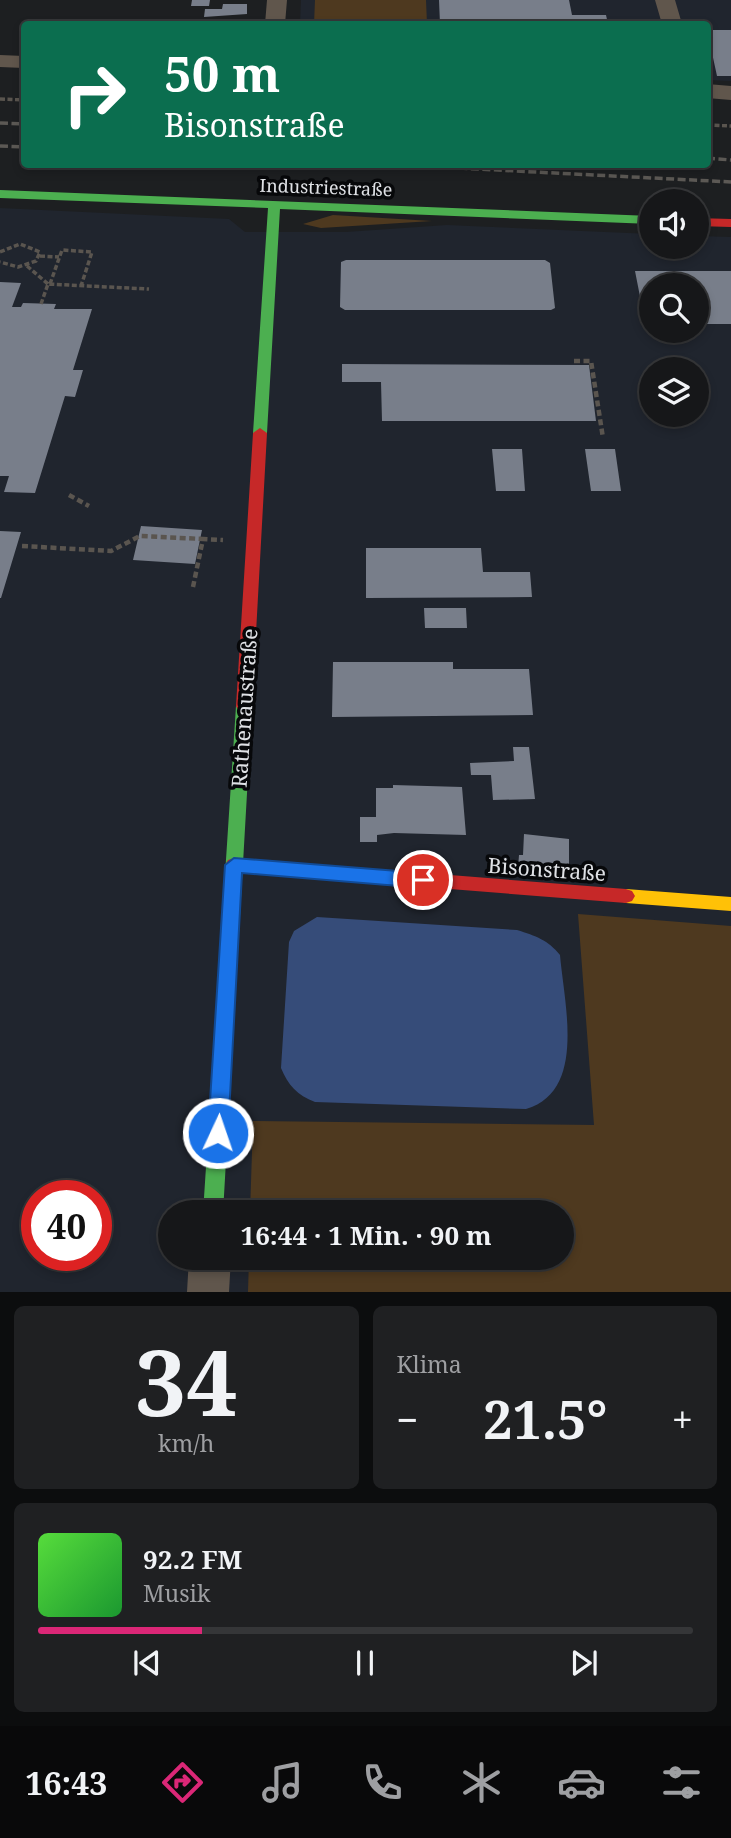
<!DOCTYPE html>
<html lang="de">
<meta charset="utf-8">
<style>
:root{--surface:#161719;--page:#1f2022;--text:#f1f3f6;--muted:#9e9fa2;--line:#353638;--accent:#db2777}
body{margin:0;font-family:"Noto Serif",serif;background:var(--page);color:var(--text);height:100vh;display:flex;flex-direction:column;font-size:26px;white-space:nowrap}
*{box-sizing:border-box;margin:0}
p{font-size:23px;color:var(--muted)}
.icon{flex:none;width:38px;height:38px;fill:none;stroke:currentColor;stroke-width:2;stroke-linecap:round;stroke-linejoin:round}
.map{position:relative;height:1292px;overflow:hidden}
.panel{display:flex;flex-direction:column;gap:14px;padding:14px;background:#0c0d0e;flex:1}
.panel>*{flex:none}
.top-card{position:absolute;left:21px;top:21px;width:690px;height:147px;border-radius:7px;box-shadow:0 4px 10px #0003,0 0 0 2px var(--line);background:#0b6e4f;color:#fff;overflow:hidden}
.controls{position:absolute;left:639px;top:189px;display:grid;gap:14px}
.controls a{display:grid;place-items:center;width:70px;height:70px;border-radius:50%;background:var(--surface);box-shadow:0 4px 10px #0003,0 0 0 2px var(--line);font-size:35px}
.speed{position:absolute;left:21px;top:1180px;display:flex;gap:14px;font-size:35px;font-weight:700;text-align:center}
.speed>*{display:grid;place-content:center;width:91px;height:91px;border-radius:50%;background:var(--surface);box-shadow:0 4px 10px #0003,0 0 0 2px var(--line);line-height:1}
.speed .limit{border:10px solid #d22;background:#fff;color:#111}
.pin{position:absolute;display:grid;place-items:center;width:60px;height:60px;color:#fff;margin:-30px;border:4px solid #fff;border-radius:50%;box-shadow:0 2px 7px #0007}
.me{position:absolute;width:77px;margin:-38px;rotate:3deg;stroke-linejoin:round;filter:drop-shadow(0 0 5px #0008)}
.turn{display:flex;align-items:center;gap:24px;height:147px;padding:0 28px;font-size:32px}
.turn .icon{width:91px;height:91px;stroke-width:2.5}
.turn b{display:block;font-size:49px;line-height:60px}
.big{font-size:52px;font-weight:700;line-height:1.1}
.panel .widget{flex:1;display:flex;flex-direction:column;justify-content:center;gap:10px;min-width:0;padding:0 24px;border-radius:10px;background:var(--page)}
.panel .dial{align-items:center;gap:0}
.dial b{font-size:91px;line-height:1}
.song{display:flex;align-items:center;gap:21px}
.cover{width:84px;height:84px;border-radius:10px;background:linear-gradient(135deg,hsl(110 70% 55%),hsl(130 70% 35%))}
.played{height:7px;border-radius:4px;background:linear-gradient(90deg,var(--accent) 25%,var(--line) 25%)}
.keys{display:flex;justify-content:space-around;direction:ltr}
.heat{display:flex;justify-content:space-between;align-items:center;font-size:38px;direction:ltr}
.panel .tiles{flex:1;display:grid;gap:14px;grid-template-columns:1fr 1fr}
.widget:last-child{grid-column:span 2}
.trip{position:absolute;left:158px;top:1200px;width:416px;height:70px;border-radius:35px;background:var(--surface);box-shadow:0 4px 10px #0003,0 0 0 2px var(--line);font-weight:700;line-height:70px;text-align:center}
.tab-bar{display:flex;height:112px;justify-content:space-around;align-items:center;background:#09090a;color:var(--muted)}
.tab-bar .icon{width:49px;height:49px}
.tab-bar .on{color:var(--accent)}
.tab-bar b{font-size:32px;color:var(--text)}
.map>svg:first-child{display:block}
</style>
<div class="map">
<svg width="731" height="1292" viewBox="0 0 731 1292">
<rect width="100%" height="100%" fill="#1d1f21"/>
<path fill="#20252e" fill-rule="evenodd" d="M301 0H731V81L707 80V24H300Z
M0 208 229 219 245 232H346L447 225 651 234V247H696L697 236 731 237V1292H0ZM651 285H696V331H651ZM651 369H696V415H651ZM37 1195H96V1255H37ZM170 1213H562V1258H170Z"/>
<path fill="#4e391f" d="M315 0H426L427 24H314Z
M333 215 432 221 321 228 303 224Z
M578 914 731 926V1292H248L249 1258H562V1213H250L253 1121 594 1125Z"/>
<path fill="#364c79" d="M317 917 517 930C536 936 548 940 560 955 564 1003 587 1091 526 1109L315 1102C297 1095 288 1085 281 1068L289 942 294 931Z"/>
<path fill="#787e8a" d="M192 0H210L209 6H191Z
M439 0H569L572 15H606L608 24H440Z
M223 4H247V14L204 17 205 9H222Z
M707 30H731V76H717Z
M346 260H545L550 263 555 308 551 310H345L340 307 341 262Z
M635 271H731V324H704L702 317H696V285H651V317H644Z
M0 282 21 283 12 307H21L23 303 56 304 54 309H92L73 370H83L75 397 65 396 35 493 4 492 9 476H0Z
M342 364 589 365 596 421H382L381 382H342Z
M492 449H522L525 491H496Z
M585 449H615L621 491H591Z
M141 526 202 530 195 564 133 560Z
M0 531 21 532 1 598H0Z
M366 548H481L483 572H530L532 597 366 598Z
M424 608H466L467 628H425Z
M333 662H453V669H529L533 715 332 717Z
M513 747H529L535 799 493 800 491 775H471L470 763 514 761Z
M393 785 462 787 466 835 394 833 377 835V842H360V817H376V788H393Z
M524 834 569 839V877L556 876V870L518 868 519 855H523Z"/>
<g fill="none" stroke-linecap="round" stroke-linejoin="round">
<path stroke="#5a554f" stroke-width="3.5" stroke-dasharray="5 2.5" stroke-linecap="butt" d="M0 99 24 100
M707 125 731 126
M0 252 20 244 40 252 36 261 18 267 0 262
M40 256 59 257
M27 266 48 284
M50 284 62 250 92 252 81 286
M41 304 48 284 149 289"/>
<path stroke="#5a554f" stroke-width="4.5" stroke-dasharray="6 3.5" stroke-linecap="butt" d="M574 361H591L603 438
M69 495 89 506
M22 546 111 551 140 536 203 539
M193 587 203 539 223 540"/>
<path fill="#60564c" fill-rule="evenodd" d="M267 0H287L285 24H265Z
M655 0H675L682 24H662Z
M0 55 24 56V68L0 67Z
M707 84 731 86V100L707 98Z
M189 1258H231L229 1292H187Z"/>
<path fill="#4caf50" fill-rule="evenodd" d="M0 190 651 216V224L280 209 267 433 260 438 253 433 268 208 0 198Z
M244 700 250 702 252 706 223 1213H203L236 706 238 702Z"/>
<path fill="#ffc107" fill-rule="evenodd" d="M626 889 731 897V911L626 903 620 901 617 896 620 891Z"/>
<path fill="#c62828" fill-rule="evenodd" d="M696 218 731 219V227L696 226Z
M260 428 267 433 252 706 250 710H238L236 706 253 433Z
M234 858 626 889 632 891 635 896 632 901 626 903 234 872 228 870 225 865 228 860Z"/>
<path stroke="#5c5955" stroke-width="3.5" stroke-dasharray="8 3.5" stroke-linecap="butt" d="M0 123 24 124
M0 146 24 147
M707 158 731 160
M379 164 731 182"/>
</g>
<path fill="#1a73e8" stroke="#114b97" stroke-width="2" d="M234 858 423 873 432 880 423 888 242 873 228 1133 225 1139 218 1142 211 1139 208 1133 225 865Z"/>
<g text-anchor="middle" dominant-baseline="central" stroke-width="7" stroke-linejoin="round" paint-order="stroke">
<g font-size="18" fill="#dfe1e5" stroke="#07080a">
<text transform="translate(326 187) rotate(2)">Industriestraße</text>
</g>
<g font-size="21" fill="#dfe1e5" stroke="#07080a">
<text transform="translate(244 708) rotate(-86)">Rathenaustraße</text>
<text transform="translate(547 869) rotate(4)">Bisonstraße</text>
</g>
</g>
</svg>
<div class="controls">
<a><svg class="icon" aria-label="sound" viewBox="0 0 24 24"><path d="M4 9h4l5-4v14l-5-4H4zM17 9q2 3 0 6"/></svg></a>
<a><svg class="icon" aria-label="search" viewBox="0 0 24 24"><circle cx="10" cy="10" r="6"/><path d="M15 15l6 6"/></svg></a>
<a><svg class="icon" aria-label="layers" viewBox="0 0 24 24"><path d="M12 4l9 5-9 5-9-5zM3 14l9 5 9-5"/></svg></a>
</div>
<div class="speed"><div class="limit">40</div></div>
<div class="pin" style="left:423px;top:880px;background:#d93025"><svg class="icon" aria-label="arrive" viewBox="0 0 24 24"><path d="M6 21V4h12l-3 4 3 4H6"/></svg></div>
<svg class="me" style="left:218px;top:1133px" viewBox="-20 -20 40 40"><circle r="17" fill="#1a73e8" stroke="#fff" stroke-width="3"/><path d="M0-11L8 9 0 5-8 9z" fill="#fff"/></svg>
<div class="trip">16:44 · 1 Min. · 90 m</div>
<div class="top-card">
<div class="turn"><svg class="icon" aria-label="right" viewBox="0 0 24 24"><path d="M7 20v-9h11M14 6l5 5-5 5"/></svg><div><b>50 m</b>Bisonstraße</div></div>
</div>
</div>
<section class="panel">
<div class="tiles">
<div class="widget dial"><b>34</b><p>km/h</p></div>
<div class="widget"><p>Klima</p>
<div class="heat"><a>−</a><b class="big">21.5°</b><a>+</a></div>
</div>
<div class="widget">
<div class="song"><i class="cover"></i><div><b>92.2 FM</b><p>Musik</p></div></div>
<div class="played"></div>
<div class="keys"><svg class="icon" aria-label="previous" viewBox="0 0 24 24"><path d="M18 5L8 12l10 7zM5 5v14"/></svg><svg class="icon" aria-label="pause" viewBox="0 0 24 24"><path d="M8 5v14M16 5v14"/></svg><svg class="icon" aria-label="next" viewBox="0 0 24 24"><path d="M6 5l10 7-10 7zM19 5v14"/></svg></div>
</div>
</div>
</section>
<nav class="tab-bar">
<b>16:43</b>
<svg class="icon on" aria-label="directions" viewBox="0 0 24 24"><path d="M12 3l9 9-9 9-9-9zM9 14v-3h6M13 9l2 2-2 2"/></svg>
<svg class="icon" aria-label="music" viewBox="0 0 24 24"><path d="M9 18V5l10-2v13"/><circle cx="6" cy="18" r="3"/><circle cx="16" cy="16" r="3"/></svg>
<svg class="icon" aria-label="phone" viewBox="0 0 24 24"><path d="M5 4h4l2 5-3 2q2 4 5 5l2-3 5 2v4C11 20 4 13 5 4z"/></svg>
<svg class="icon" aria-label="climate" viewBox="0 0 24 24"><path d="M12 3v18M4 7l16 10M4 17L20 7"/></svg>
<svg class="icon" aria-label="car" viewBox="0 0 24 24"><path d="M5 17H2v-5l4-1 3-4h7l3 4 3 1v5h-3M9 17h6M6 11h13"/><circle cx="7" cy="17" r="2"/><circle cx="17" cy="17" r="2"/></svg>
<svg class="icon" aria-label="filters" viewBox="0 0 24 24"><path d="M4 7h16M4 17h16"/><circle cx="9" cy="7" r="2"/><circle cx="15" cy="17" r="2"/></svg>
</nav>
